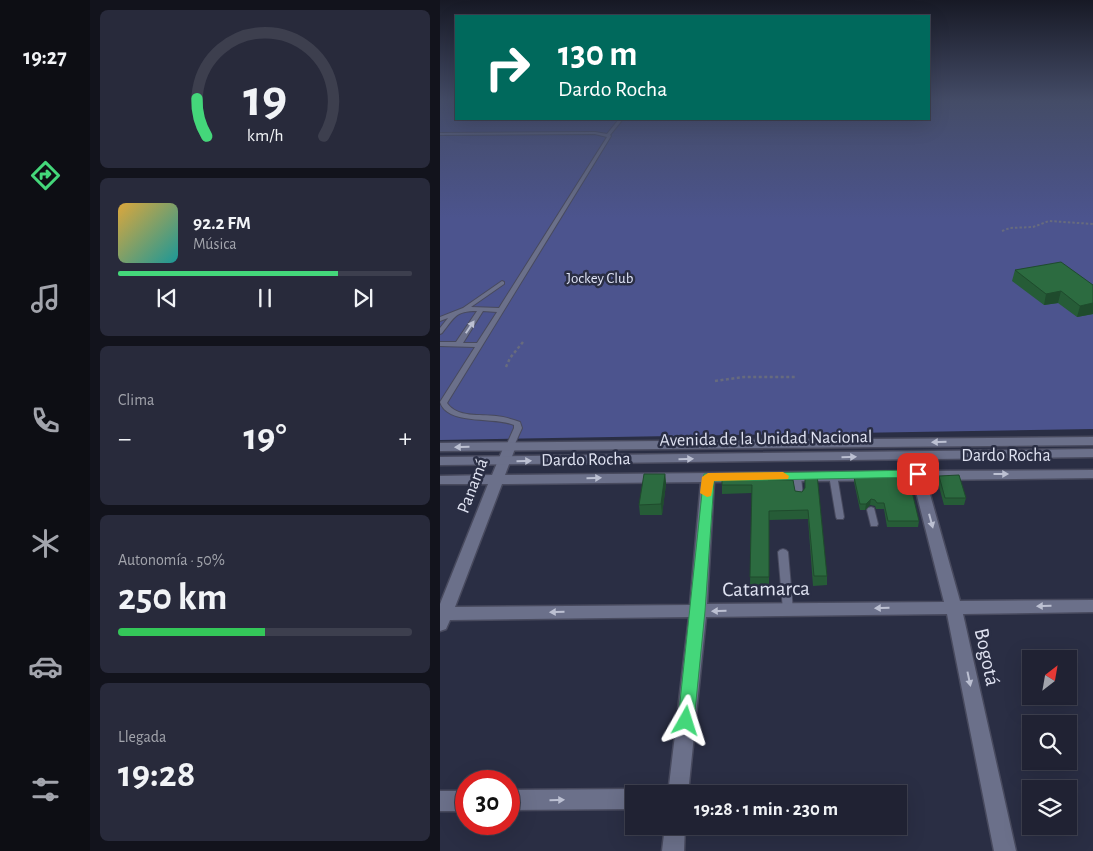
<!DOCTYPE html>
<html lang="es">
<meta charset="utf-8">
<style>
:root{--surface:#202233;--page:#282a3b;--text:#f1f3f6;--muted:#a2a4ac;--line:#3d3f4e;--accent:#44d77a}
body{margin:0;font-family:"Alegreya Sans",sans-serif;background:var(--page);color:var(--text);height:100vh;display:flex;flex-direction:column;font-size:19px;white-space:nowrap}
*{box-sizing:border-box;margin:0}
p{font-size:16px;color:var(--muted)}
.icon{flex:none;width:28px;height:28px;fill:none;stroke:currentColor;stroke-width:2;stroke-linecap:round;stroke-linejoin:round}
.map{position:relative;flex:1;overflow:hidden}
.panel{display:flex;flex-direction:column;gap:10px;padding:10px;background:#12131c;width:350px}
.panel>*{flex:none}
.hud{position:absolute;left:15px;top:15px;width:475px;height:105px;border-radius:0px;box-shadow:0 5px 20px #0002,0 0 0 1px var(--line);background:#00695c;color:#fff;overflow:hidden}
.needle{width:32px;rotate:31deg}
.controls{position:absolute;left:582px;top:650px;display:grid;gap:10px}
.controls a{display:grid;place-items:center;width:55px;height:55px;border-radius:0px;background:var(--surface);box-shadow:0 5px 20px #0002,0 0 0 1px var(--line);font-size:25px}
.speed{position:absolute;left:15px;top:770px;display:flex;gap:10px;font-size:25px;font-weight:700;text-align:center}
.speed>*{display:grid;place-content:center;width:65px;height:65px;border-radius:50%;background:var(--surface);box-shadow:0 5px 20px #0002,0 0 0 1px var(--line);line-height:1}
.speed .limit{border:8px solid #d22;background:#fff;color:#111}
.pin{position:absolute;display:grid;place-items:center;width:42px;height:42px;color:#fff;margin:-21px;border-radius:10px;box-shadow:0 2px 8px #0006}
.me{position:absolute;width:55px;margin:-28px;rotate:6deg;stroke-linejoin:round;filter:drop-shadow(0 0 4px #0008)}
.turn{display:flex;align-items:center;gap:18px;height:105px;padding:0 20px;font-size:22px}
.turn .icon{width:65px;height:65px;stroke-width:2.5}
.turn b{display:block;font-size:35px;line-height:42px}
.big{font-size:38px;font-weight:700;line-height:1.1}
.panel .tile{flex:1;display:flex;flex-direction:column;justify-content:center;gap:8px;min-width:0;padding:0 18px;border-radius:8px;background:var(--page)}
.panel .dial{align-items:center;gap:0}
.dial svg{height:130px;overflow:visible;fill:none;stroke:var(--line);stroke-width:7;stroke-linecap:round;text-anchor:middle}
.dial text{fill:var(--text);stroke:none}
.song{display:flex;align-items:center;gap:15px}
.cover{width:60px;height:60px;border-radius:8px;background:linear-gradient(135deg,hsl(40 70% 55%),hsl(180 70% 35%))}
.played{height:5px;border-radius:2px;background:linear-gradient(90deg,var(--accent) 75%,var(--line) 75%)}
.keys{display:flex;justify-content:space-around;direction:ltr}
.heat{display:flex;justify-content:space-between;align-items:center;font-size:28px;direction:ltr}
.charge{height:8px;border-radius:4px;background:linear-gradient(90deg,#34c759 50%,var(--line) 0)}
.trip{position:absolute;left:185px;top:785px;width:282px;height:50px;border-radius:0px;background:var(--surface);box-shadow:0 5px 20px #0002,0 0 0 1px var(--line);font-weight:700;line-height:50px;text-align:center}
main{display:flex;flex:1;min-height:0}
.tabs{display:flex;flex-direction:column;width:90px;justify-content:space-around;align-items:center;background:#0d0e14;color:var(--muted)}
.tabs .icon{width:35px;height:35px}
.tabs .selected{color:var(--accent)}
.tabs b{font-size:22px;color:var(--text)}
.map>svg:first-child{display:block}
</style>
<main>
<nav class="tabs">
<b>19:27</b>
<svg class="icon selected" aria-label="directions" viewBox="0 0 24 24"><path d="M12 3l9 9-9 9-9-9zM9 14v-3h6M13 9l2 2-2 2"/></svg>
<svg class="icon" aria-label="music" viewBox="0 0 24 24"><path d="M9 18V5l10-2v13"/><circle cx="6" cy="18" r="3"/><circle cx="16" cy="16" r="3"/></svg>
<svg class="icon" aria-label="phone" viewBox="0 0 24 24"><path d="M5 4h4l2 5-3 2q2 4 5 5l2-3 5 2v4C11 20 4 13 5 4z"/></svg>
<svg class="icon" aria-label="climate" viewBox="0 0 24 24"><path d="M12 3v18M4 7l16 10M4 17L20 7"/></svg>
<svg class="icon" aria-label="car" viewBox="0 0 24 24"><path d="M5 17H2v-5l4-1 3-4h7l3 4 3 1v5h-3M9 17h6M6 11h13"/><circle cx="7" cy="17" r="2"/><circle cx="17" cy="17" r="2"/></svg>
<svg class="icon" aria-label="filters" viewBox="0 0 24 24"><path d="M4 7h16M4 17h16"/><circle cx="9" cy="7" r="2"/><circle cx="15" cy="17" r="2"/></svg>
</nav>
<section class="panel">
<div class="tile dial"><svg viewBox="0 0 100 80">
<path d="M14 69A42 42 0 1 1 86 69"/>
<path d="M14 69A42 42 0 0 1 8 46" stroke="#44d77a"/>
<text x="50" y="56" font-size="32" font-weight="700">19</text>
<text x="50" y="72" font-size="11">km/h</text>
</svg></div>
<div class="tile">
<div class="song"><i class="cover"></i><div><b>92.2 FM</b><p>Música</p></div></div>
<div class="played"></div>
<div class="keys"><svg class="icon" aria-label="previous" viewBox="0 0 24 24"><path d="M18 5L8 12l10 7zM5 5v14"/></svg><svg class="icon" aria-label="pause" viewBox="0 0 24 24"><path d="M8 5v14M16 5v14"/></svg><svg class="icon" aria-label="next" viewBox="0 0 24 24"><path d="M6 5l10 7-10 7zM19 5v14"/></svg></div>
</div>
<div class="tile"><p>Clima</p>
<div class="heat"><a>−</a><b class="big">19°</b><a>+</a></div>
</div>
<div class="tile"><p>Autonomía · 50%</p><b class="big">250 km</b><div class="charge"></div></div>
<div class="tile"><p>Llegada</p><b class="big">19:28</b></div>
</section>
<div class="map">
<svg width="653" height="851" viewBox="0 0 653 851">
<rect width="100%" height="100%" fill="#2a2e44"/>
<path fill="#4c548e" d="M0 100H16V119H489V100H653V429L0 440Z"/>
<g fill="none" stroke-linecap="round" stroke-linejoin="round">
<defs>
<path id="service" d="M179 119H183L170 135 171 136 7 403C17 418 40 414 56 416 65 417 72 419 80 422L82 428 74 446 70 448H67L66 446 74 428V425C53 416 8 426 0 402L35 347 0 346V342H16L37 311C15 311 15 317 2 333L0 334V328L8 318 0 321V317L23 308 62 281 64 282V284L31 307 59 308 167 137 155 134 0 135V133L155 132 167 134ZM43 311 57 312 37 343H23Z
M393 472 397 475 404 517 403 519H397L396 517 389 475Z
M357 473 361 476 363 497 362 499H356L355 497 353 476Z
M431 507 434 508 438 524 437 526H431L427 510 428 508Z
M343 549 346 550 348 552 353 610 351 613 348 614 345 613 343 610 338 552 340 550Z"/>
<path id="minor" d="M70 442 76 446 65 475 473 471 478 470 483 471 653 470V478L486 480 520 601 653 600V612L523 614 576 851H554L507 614 266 617 248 794H228L249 617 10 620 6 629 0 631V604L48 484H0V476L52 475 64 446ZM473 480 504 602 267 604 274 482ZM261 482 250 605 15 607 62 484Z
M194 789 202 794H194V809L69 810V790Z
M0 791H26V811H0Z
M225 826H245L244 851H222Z"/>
<path id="secondary" d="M653 437V445L0 451V443Z
M653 449V457L0 465V457Z"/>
</defs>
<use href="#service" stroke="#484a5e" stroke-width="2"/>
<use href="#minor" stroke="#484a5e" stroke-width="3"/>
<use href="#secondary" stroke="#484a5e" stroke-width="3"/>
<path stroke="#676b7e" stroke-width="2" stroke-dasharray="2.5 2" stroke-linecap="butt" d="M562 231 570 228 593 227 609 221 653 224"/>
<path stroke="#676b7e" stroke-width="2.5" stroke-dasharray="3 2.5" stroke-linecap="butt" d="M66 367 70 358 83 342
M275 381 304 377H355"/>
<use href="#service" fill="#6b708a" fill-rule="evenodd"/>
<use href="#minor" fill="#6b708a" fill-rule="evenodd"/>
<use href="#secondary" fill="#6b708a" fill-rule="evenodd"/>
</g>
<path fill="#265c37" d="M575 270 653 285V314L637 317 618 303 604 305 572 281Z
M225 474 226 484 222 515H200L199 505Z
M499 476 526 498 524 505H504L498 483Z
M414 477 479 521 478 527H447L444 509H436L435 506 430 505 425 510H420L414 482Z
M328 480 355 491 362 492 365 488 387 576V585L373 586 368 519 329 520V586H310L312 493 282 494V485Z"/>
<path fill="#1f4b2d" d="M621 291 618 303 604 305 606 294Z
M653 303V314L637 317 640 306Z
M225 474 226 484 222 515 221 504Z
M431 499 430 505 425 510 426 504Z"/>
<path fill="#2c6b40" stroke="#1f4b2d" d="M621 262 653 285V303L640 306 621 291 606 294 575 270Z
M204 474H225L221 504 199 505Z
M365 474H377L387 576H374L368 510 329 511V577H310L312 485H282V476L328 475V480H353L355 491 362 492 365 488Z
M519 475 526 498H505L499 476Z
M465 476 469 479 479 521H448L444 503H437L435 500 431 499 426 504H420L414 477Z"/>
<defs><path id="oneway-solid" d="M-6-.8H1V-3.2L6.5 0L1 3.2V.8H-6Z" transform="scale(1.25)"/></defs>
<g fill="#bcc0d2">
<use href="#oneway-solid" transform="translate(30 327) rotate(-56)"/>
<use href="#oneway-solid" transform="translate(499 442) rotate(179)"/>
<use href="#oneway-solid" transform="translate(22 447) rotate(179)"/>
<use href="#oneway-solid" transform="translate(409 457) rotate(-1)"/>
<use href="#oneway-solid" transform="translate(246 459) rotate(-1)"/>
<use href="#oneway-solid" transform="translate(84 461) rotate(-1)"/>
<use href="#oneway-solid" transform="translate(561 474)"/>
<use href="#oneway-solid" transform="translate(154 478) rotate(-1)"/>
<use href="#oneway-solid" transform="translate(491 521) rotate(75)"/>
<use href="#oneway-solid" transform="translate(604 606) rotate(179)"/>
<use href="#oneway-solid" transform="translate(442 608) rotate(179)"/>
<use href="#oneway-solid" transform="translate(279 611) rotate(179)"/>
<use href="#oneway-solid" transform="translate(117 612) rotate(179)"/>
<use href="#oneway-solid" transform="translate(529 679) rotate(78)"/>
<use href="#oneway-solid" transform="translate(117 800) rotate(-1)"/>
</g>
<linearGradient id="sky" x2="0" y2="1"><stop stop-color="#171925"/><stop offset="0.46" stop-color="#444c67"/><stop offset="1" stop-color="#444c67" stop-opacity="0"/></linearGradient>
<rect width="653" height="219" fill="url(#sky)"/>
<path fill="#44d77a" stroke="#2c8c4f" d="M478 470 482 472 484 474 482 477 274 481 265 611 254 721 252 726 246 728 240 726 238 721 264 474Z"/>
<path fill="#f59e0b" d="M343 472 349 476 348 479 274 481 271 496 267 497 260 493 262 477 268 473Z"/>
<g text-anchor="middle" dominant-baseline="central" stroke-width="5" stroke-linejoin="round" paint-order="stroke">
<g font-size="15" fill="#dfe3f5" stroke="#2a2e44">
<text x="160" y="278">Jockey Club</text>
</g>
<g font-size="18" fill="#dfe2f1" stroke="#2a2e44">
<text transform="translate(326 439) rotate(-1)">Avenida de la Unidad Nacional</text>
<text x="566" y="456">Dardo Rocha</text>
<text transform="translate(146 460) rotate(-1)">Dardo Rocha</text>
<text transform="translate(33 486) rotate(-69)">Panamá</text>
</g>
<g font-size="21" fill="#dfe2f1" stroke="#2a2e44">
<text transform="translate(326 589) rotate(-1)">Catamarca</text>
<text transform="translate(547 657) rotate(78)">Bogotá</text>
</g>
</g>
</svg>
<div class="controls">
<a><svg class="needle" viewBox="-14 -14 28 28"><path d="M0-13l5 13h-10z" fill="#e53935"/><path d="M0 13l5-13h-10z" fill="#a2a4ac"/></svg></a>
<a><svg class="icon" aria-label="search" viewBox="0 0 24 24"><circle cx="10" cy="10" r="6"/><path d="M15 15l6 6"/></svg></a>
<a><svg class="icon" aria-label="layers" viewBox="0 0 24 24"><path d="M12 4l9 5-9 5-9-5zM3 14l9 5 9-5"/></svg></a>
</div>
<div class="speed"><div class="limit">30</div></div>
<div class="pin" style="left:478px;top:474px;background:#d93025"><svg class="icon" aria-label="arrive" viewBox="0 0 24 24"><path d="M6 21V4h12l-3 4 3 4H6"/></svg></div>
<svg class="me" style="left:246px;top:721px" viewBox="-20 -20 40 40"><path d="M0-17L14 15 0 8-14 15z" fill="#44d77a" stroke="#fff" stroke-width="4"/></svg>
<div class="trip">19:28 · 1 min · 230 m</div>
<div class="hud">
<div class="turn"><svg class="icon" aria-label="right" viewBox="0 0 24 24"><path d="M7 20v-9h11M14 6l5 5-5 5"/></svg><div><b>130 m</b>Dardo Rocha</div></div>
</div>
</div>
</main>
